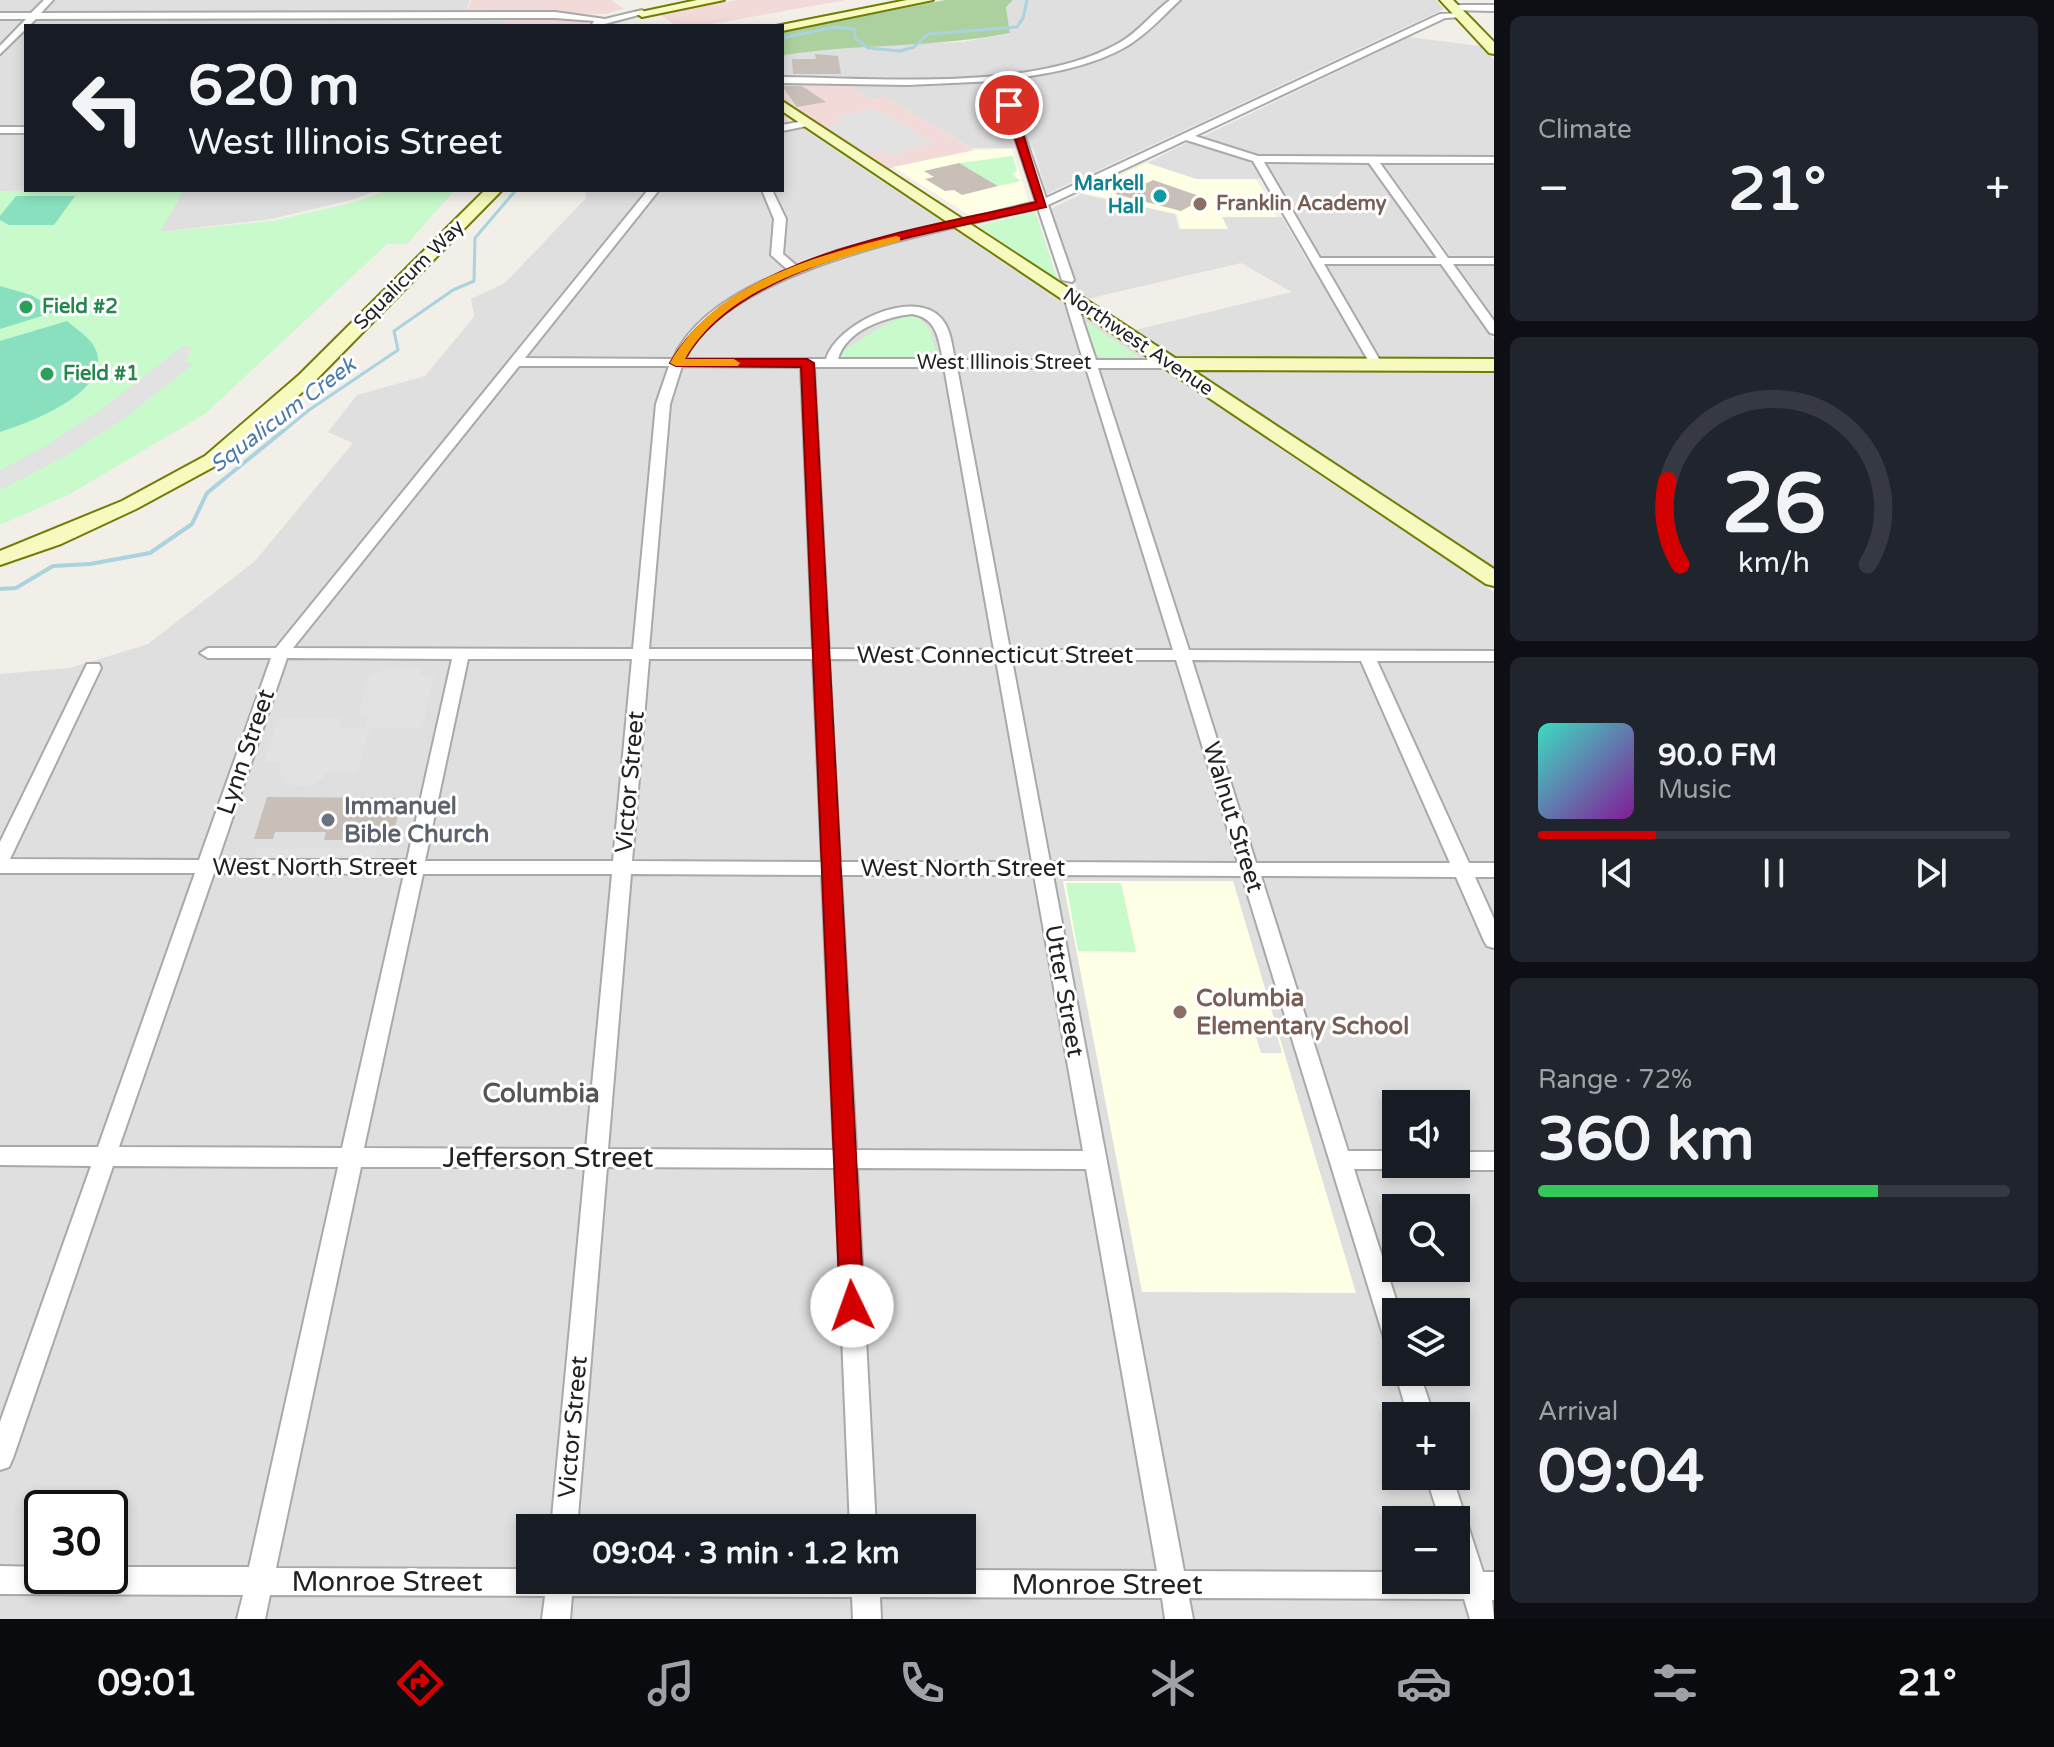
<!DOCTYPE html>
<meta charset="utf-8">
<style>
:root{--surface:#171b24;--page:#20242c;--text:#f1f3f6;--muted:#9ea1a6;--line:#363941;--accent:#d40000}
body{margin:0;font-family:"Varela Round",sans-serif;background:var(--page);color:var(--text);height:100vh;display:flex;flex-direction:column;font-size:30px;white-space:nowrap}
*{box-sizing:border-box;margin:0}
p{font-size:26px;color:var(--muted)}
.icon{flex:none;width:44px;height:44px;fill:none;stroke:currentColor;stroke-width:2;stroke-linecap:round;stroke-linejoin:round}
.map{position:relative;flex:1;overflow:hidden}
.panel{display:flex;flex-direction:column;gap:16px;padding:16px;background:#0d0f14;width:560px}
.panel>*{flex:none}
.guide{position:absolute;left:24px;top:24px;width:760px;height:168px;border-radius:0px;box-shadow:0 4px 12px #0003;background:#171b24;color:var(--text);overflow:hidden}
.buttons{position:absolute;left:1382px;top:1090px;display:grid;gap:16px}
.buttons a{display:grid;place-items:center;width:88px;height:88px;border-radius:0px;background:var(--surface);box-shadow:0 4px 12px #0003;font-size:40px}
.speed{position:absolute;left:24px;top:1490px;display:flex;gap:16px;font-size:40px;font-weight:700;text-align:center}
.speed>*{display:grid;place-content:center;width:104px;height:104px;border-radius:50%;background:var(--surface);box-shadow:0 4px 12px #0003;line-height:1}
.speed .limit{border:4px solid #111;border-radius:12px;background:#fff;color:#111}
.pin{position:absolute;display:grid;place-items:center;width:68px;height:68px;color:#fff;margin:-34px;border:4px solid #fff;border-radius:50%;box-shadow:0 2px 8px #0007}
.me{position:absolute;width:88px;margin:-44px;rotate:357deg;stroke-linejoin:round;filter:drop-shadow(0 0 6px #0008)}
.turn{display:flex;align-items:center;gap:28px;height:168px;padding:0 32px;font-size:36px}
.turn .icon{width:104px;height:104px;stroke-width:2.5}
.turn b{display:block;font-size:56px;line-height:68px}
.big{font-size:60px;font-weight:700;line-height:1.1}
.panel .tile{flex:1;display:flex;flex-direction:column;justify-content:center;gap:12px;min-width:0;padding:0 28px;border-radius:12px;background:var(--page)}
.panel .dial{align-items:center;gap:0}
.dial svg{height:208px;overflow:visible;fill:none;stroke:var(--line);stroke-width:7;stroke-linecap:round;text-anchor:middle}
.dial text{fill:var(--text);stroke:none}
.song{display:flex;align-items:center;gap:24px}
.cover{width:96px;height:96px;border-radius:12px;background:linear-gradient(135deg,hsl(170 70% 55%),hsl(290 70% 35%))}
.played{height:8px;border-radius:4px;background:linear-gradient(90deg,var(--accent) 25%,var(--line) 25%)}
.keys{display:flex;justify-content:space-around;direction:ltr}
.heat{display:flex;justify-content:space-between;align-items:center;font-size:44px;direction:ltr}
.charge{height:12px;border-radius:6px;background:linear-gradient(90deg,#34c759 72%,var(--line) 0)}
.trip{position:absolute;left:516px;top:1514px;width:460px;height:80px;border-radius:0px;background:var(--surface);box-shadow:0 4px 12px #0003;font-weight:700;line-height:80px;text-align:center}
.tab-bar{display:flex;height:128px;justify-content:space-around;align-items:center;background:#090b0e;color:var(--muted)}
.tab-bar .icon{width:56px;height:56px}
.tab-bar .on{color:var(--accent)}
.tab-bar b{font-size:36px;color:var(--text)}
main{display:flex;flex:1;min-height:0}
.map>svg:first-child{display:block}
</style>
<main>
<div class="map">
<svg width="1494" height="1619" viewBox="0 0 1494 1619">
<rect width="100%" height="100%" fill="#f2efe9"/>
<path fill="#e0dfdf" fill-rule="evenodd" d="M0 0H470L464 18H506L504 26H26V190H81L0 191Z
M1013 0H1436L1444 9 1047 194 1033 148H971L886 97 871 100 848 84 847 76 782 77V56L785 55 843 46 963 42 1010 33 1006 6Z
M1409 37 1480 46 1494 60V158L1260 157 1200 138Z
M804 129 1494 592V1619H0V674L70 668 148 644 255 561 353 443 328 432 357 395 425 376 474 317 471 299 505 283 586 198 585 190H782V132ZM1396 1104H1456V1164H1396ZM1396 1208H1456V1268H1396ZM1396 1312H1456V1372H1396ZM1396 1416H1456V1476H1396ZM42 1508H110V1576H42ZM1396 1520H1456V1580H1396ZM530 1528H962V1580H530Z
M1188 142 1256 164 1369 163 1437 259 1322 258 1275 179H1196L1147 163Z
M1383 163H1494V317L1457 266Z
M184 190H377L355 199 271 219 159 232Z
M1082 194 1175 214 1179 229H1227L1222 217H1282L1309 264 1440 265 1494 341V571L1131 331 1292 292 1241 263 1087 299 1079 294 1050 209Z"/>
<path fill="#f2dad9" d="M471 0H611L624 9 605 14 466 13Z
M737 0H846L701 26H676L659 14Z
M506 18H574L594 21 573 26H504Z
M782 83H847L871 100 886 97 974 150 887 169 804 113 786 117 789 123 782 124Z"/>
<path fill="#ffffe5" d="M1012 149 1029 203 983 215H969L893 167 976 150Z
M1147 163 1196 179H1256L1277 217H1222L1228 229H1181L1177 214 1082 193Z
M1063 881H1233L1356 1293 1142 1292Z"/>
<path fill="#add19e" d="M945 0H1013L1006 7 1010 33C936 48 861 43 785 55L782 59V32Z"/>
<path fill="#c8facc" d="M1013 156 1017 171 1012 174 1021 181 998 186 959 163Z
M184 190 160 232 272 221 352 203 389 190H455L407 244H387L205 414 70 494 0 525V191Z
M1035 212 1057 279 978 226Z
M908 315C931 318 932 338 937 358H831L888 323Z
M1087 322 1139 357V359H1108L1096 354 1084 323Z
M1066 883H1121L1136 952 1078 951Z"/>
<path fill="#88e0be" d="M16 196H75L54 225H9L0 220V216Z
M0 286 31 295 58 311 0 329Z
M67 321C77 330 93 339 97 353 108 394 28 423 0 432V341Z"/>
<path fill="#e2e2e2" d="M869 110 881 111 933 143 890 156 883 151 868 154 827 126 842 123 835 117Z
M183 346 191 348 186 362 193 364 125 418 66 456 0 490V470L44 447 98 412Z
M383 667H421L420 675H435L422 729 370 728 358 773H323L325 777 317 781 315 786 284 785 285 780 279 771 281 762H264L278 718H341L339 728H365L368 717H358L370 673H381Z
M374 848 379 856 258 857 253 849Z
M1251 1021H1273L1282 1053H1261Z"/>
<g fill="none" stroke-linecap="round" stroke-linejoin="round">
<path stroke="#aad3df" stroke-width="3" d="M782 38 836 27 854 29 855 38 868 48 900 51 914 47 928 34 1017 27 1023 18 1027 0
M281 433 309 410 398 350 394 331 453 290 474 281 475 238 516 190"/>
<path stroke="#aad3df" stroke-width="4" d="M0 589 16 588 53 566 90 564 150 553 192 524 207 493 283 431"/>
</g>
<path fill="#c7bfb8" d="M815 54 838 56 841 74H793L792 59H816Z
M782 86H802L826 102 797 107Z
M959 163 998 186 962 195 954 190 945 191 925 179 934 177 924 171Z
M1130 177 1147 183 1153 180 1205 198 1181 211 1115 194 1122 190 1112 186Z
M267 797 402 798 392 840H324L326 832H275L273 839H254Z"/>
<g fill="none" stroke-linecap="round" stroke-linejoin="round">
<defs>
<path id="street" d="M44 0H53L41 13 555 12 605 19 642 10 646 13 597 26H591L594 21 555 18 36 19 0 54V46L26 19H0V13H31Z
M1170 0H1180C1164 15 1147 34 1127 46 1092 67 1045 74 1005 80L1046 198 1440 14 1463 13V17L1445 18 1195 136 1258 156 1494 157V163H1380L1448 258H1494V264H1453L1494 321V334L1490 333 1441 264H1324L1382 364 1372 367 1253 161 1186 140 1048 205 1074 280 1072 282 1062 280 1038 208C946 231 728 266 685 359H826C836 324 913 287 941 318 951 329 952 346 955 360H1083L1064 297 1074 294 1096 360H1171L1177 364 1171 368H1098L1189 650 1494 651V661H1377L1469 863H1494V877H1475L1494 919V948L1487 946 1484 941 1456 877 1261 876 1348 1151H1396V1164H1405L1396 1169H1354L1400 1312H1396V1349L1387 1346 1384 1338 1242 876 1053 875 1184 1571 1396 1572V1580H1456V1520H1440L1426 1476H1452L1483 1572H1494V1600H1492L1494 1619H1470L1464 1599 1189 1598 1193 1619H1165L1162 1598 880 1597 881 1619H853L852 1597 572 1596 570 1619H542L545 1596 270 1595 265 1619H237L243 1595 0 1594V1566L42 1567V1576H110V1567H249L338 1167 113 1166 13 1458 9 1467 0 1470V1422L91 1166 0 1165V1147H98L195 873H0V842L87 664H99L101 668 10 859 199 860 271 658H208L200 653 208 648H276L648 190H659L525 358 673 359C693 315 745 287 788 270L771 255 774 219 762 190H772L786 219 783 254 797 266 836 251 1036 202 996 81 908 85 782 83V77C879 78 1034 92 1119 43 1139 32 1152 13 1170 0ZM1264 162 1369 163 1437 258H1320ZM912 314C937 318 938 338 943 359H838C846 330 885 317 912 314ZM519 366H669L656 404 633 649 293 648ZM682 366 801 367 813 649H649L670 404ZM814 367H944L994 650 829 649ZM957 367 1086 368 1173 650H1010ZM287 658 452 659 407 860H218ZM468 659H632L613 861H425ZM649 659H813L822 862 632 861ZM829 659 996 660 1032 862H840ZM1012 660H1176L1238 863 1050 862ZM1192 660 1361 661 1450 863H1256ZM214 873 404 874 342 1148 119 1147ZM423 874H612L586 1149 364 1148ZM631 874 822 875 834 1150 608 1149ZM841 875H1034L1083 1151 856 1150ZM361 1167H585L551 1528H577L607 1167 835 1168 850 1528H876L857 1168 1086 1169 1157 1571 962 1570V1580H530V1569L276 1568Z
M1453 5H1494V11L1450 10Z
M809 120 814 123 812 125 782 131V125Z
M0 127H26V133H0Z
M1456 1152H1494V1170H1456L1448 1168 1446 1164H1456Z
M1396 1369V1372H1419L1434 1416H1408L1395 1372Z"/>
<path id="secondary" d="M697 0H724L642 17 636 13Z
M907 0H933L782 31V26H776Z
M1440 0H1453L1494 42V54L1489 53Z
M782 101 1175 358 1494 359V371L1192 370 1494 569V586L1486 584 782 111Z
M485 190H502L313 383 219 464 136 509 61 544 0 565V551L122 501 205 456 299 375Z"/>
</defs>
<use href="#street" stroke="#a9a9a9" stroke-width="4"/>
<use href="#secondary" stroke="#707d05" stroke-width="4"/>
<use href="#street" fill="#fff" fill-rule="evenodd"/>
<use href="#secondary" fill="#f7fabf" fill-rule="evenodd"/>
</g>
<path fill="#d40000" stroke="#8a0000" stroke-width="2" d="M1009 102 1014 105 1046 207C941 232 742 258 685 359H807L814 363 864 1306 861 1314 852 1317 843 1314 840 1306 801 367 676 366 670 363C734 252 921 230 1036 202L1004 105Z"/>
<path fill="#f59e0b" d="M896 236 900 237V241C825 262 726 286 685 359H734L740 363 738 366H676L670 363C716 282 812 257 896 236Z"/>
<circle fill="#0f9aa8" stroke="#fff" stroke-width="3" cx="1160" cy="196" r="8"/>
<g fill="#8d6e63" stroke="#fff" stroke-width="3">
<circle cx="1200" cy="204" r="8"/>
<circle cx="1180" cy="1012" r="8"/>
</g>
<g fill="#2e9e5b" stroke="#fff" stroke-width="3">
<circle cx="26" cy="307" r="8"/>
<circle cx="47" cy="374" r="8"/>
</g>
<circle fill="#6b7280" stroke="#fff" stroke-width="3" cx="328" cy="820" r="8"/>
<g text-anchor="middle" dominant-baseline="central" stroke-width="6" stroke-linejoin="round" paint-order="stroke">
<g font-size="20" font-weight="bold" fill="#0d838f" stroke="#fff" text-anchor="end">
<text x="1144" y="184">Markell<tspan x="1144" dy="23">Hall</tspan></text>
</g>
<g font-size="20" font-weight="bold" fill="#785e54" stroke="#fff" text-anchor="start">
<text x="1216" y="204">Franklin Academy</text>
</g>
<g font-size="20" fill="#222" stroke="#fff">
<text transform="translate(409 275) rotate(-45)">Squalicum Way</text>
<text transform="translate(1138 342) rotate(34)">Northwest Avenue</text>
<text x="1004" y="363">West Illinois Street</text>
</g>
<g font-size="20" font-weight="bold" fill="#27864d" stroke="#fff" text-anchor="start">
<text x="42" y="307">Field #2</text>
<text x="63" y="374">Field #1</text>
</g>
<g font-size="22" font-style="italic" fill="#4a7aab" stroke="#fff">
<text transform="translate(283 415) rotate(-37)">Squalicum Creek</text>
</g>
<g font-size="24" fill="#222" stroke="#fff">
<text x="995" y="655">West Connecticut Street</text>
<text transform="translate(246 752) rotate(-71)">Lynn Street</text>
<text transform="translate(630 782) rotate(-85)">Victor Street</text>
<text transform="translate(1233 817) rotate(73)">Walnut Street</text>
<text x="315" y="867">West North Street</text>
<text x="963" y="868">West North Street</text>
<text transform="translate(1064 991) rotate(80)">Utter Street</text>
<text transform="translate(573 1427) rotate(-85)">Victor Street</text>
</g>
<g font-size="24" font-weight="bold" fill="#5b616d" stroke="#fff" text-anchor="start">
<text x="344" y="806">Immanuel<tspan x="344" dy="28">Bible Church</tspan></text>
</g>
<g font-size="24" font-weight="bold" fill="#785e54" stroke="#fff" text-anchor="start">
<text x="1196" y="998">Columbia<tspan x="1196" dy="28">Elementary School</tspan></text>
</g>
<g font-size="26" font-weight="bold" fill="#555" stroke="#fff">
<text x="541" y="1093">Columbia</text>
</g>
<g font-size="28" fill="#222" stroke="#fff">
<text x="548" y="1158">Jefferson Street</text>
<text x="387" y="1582">Monroe Street</text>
<text x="1107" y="1585">Monroe Street</text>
</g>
</g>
</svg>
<div class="buttons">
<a><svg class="icon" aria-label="sound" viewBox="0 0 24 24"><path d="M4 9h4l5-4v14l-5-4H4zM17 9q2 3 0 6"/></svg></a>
<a><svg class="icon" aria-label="search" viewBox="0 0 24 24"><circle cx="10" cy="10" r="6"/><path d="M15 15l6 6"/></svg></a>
<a><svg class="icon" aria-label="layers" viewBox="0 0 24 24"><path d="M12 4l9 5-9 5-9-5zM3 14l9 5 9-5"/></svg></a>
<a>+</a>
<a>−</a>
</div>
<div class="speed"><div class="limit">30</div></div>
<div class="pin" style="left:1009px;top:105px;background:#d93025"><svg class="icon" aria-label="arrive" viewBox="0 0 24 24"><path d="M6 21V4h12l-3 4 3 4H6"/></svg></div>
<svg class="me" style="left:852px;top:1306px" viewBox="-20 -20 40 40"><circle r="19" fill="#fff"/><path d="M0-13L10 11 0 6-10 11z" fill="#d40000"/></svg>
<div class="trip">09:04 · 3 min · 1.2 km</div>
<div class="guide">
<div class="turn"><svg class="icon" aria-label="left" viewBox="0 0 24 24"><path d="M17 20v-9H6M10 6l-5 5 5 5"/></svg><div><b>620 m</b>West Illinois Street</div></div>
</div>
</div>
<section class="panel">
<div class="tile"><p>Climate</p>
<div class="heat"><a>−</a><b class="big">21°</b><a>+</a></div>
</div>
<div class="tile dial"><svg viewBox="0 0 100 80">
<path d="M14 69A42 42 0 1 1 86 69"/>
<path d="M14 69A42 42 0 0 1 9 37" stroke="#d40000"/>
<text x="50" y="56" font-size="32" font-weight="700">26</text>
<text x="50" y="72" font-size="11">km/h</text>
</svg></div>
<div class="tile">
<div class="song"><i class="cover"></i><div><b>90.0 FM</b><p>Music</p></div></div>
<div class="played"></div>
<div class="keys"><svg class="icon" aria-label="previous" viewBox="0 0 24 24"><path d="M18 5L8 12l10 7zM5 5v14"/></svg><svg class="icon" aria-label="pause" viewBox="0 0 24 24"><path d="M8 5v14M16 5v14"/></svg><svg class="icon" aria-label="next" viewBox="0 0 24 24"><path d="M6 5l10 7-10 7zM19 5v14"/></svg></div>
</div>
<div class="tile"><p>Range · 72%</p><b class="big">360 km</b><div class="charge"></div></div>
<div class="tile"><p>Arrival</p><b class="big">09:04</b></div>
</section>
</main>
<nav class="tab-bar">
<b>09:01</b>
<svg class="icon on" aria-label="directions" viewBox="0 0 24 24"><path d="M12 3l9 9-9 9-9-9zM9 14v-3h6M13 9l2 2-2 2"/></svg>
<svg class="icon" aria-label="music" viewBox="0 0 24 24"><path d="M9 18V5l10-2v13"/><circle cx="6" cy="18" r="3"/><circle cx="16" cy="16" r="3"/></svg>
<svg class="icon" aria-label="phone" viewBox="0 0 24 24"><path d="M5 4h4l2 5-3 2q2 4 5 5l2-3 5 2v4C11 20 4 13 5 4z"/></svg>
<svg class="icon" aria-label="climate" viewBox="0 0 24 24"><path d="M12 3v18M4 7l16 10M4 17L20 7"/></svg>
<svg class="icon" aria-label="car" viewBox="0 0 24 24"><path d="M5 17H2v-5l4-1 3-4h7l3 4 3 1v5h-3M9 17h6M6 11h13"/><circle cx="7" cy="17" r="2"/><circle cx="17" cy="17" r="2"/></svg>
<svg class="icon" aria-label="filters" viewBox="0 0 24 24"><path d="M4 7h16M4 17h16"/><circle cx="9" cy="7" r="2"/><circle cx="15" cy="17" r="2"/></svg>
<b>21°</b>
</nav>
